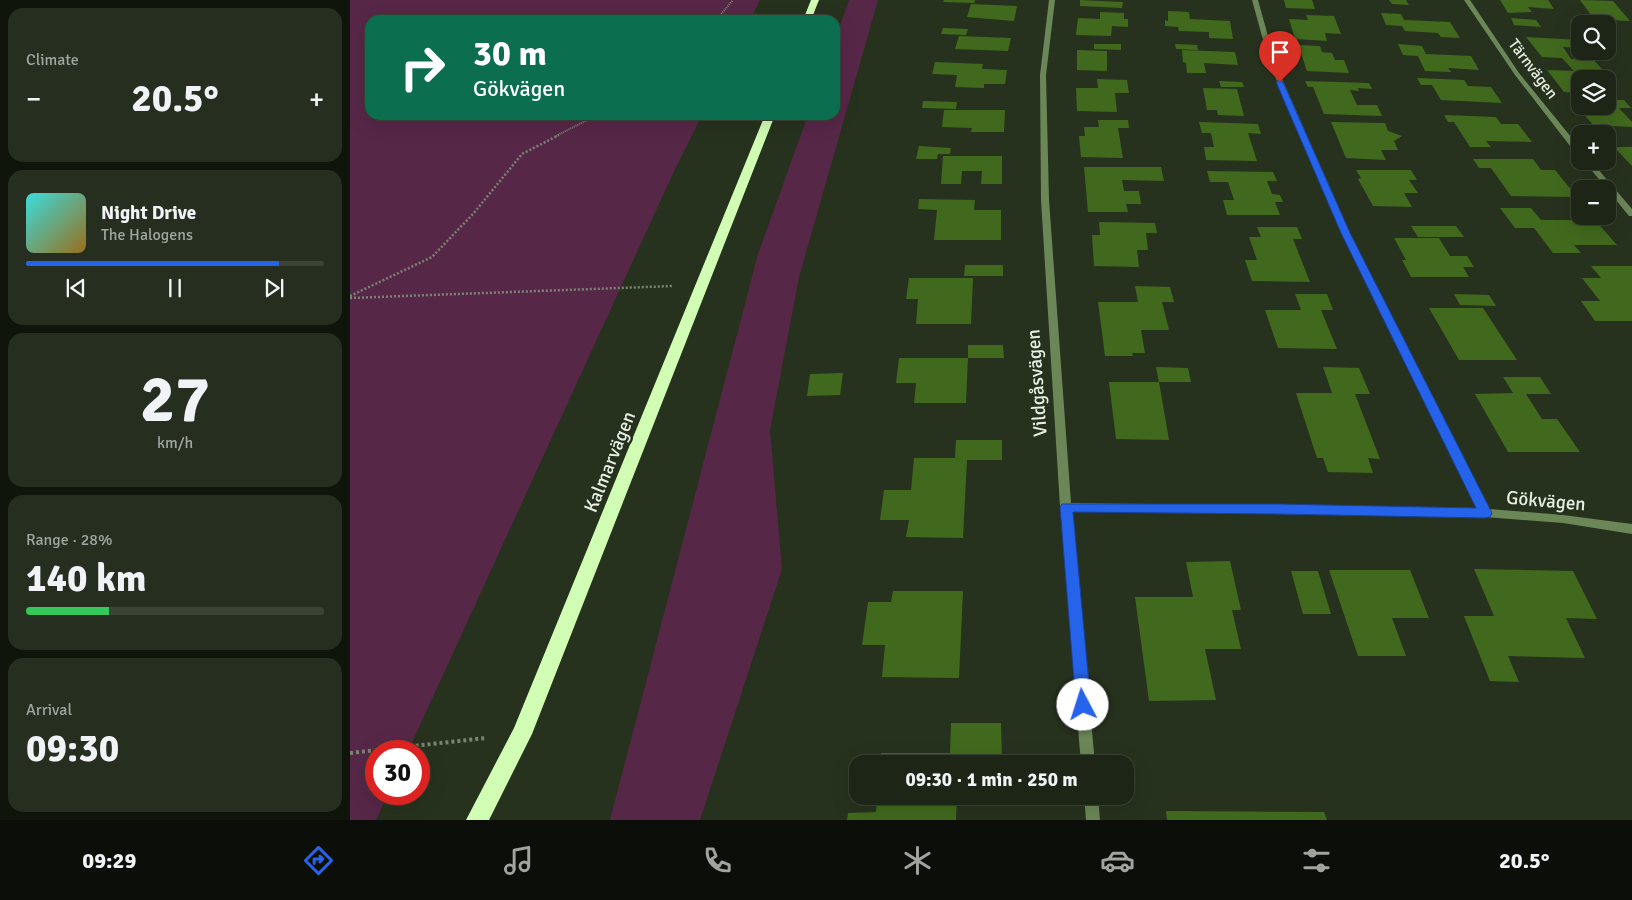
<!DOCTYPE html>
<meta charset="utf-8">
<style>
:root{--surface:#1d2616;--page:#252e1f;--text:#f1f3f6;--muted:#a0a5a1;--line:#3b4335;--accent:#2563eb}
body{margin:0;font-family:Signika,sans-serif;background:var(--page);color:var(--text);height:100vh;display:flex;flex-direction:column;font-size:19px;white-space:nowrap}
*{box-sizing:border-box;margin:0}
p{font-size:16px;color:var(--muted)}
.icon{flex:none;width:28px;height:28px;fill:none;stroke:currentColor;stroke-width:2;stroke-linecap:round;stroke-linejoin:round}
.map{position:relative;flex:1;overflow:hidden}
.sheet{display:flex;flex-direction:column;gap:8px;padding:8px;background:#10150c;width:350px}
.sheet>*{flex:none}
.banner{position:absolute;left:15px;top:15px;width:475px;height:105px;border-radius:15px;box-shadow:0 5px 20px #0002,0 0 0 1px var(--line);background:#0b6e4f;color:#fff;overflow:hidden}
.fabs{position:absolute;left:1221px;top:15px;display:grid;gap:10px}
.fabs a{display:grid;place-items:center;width:45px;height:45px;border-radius:10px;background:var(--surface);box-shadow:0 5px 20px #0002,0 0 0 1px var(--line);font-size:25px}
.speed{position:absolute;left:15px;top:740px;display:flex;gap:10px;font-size:25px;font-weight:700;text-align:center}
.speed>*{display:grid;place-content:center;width:65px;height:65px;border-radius:50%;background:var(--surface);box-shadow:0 5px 20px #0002,0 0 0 1px var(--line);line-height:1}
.speed .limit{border:8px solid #d22;background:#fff;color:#111}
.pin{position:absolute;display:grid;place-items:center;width:42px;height:42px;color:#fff;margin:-51px -21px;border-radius:50% 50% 50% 0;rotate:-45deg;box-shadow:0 0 5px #0007}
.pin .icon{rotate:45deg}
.me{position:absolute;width:55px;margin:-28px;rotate:355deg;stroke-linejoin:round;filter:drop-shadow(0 0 4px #0008)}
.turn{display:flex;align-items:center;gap:18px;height:105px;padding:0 25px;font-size:22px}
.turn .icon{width:65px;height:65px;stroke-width:2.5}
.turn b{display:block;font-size:35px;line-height:42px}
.big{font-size:38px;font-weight:800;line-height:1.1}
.sheet .card{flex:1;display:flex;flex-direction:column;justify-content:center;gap:8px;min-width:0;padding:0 18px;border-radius:15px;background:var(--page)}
.sheet .dial{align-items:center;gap:0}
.dial b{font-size:65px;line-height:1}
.song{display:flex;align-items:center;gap:15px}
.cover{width:60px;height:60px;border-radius:8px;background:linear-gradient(135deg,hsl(180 70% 55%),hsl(40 70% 35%))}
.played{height:5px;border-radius:2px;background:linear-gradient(90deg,var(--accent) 85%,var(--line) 85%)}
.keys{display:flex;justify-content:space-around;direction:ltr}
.heat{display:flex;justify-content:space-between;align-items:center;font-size:28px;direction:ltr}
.charge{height:8px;border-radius:4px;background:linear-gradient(90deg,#34c759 28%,var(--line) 0)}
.trip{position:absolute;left:499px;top:755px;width:285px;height:50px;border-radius:15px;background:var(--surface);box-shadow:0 5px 20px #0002,0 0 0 1px var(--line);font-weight:800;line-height:50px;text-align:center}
.dock{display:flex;height:80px;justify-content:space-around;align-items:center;background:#0c0f09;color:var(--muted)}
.dock .icon{width:35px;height:35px}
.dock .selected{color:var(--accent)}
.dock b{font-size:22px;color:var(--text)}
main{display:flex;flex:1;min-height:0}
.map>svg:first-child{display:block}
</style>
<main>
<section class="sheet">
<div class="card"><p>Climate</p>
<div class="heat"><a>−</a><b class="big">20.5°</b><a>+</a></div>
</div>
<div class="card">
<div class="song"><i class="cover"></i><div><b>Night Drive</b><p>The Halogens</p></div></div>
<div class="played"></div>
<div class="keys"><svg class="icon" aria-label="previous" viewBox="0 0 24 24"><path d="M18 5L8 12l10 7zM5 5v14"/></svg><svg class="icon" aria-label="pause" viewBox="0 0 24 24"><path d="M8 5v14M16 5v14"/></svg><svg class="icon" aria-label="next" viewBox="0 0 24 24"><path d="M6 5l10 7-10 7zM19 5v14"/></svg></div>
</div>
<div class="card dial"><b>27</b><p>km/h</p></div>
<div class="card"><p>Range · 28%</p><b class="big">140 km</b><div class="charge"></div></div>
<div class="card"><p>Arrival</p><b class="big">09:30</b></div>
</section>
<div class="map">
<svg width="1282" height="820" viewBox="0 0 1282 820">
<rect width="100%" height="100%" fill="#27321e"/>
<path fill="#572748" d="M0 0H410L400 20H20V115H352L325 169 58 751H26V794H38L26 820H0Z
M499 0H528L449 277 420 430 432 569 350 820H260L408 254 458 115H485V40Z"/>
<path fill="#41691d" d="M594 0H625L624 3 593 2Z
M730 0 773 2 772 8 730 6Z
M934 0H962L965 9 936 8Z
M1039 0H1056L1059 5 1042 4Z
M1150 0H1198L1204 9 1178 7 1182 12 1158 13Z
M1230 0 1263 1 1280 21 1244 19Z
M621 4 667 6 664 21 617 17Z
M818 11 839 12 840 19 880 21 883 39 859 38V32L829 31 828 27 815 26V20L818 21Z
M750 12 774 13V19H778V27L762 26 761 36 726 35 728 18 750 19Z
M1031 13 1051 14 1054 20 1100 22 1110 38 1091 37 1088 33 1055 31 1052 26 1036 25Z
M956 15 984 16 991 34 975 33 977 41 945 39 939 19 958 20Z
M1161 18 1186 20 1191 27 1164 25Z
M1232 18 1244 19 1248 24H1236Z
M593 28 618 29 616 35 591 34Z
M609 36 661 38 658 51 605 49Z
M1176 37 1230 40V48L1213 47 1221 59 1244 60 1265 84 1258 83V79H1230V93L1214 92 1197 70 1224 71 1212 58 1192 57Z
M744 44H771V50L744 49Z
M825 44 847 45 848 50 826 49Z
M1048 44 1072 46 1076 54 1121 56 1129 70 1098 68 1101 72 1075 71 1068 56 1053 55Z
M948 45 970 46 972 52 982 53 985 60H994L999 73 957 71Z
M727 50 757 51V71L727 70Z
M832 50 885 52 888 65 854 63 856 73H837L836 63 833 62Z
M585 62 633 64 632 69 657 70 655 84H634V88L605 87 607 75 582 74Z
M1067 78 1114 80 1118 86 1141 87 1152 103 1091 100 1082 85H1071Z
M747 79 777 80 779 93H765L767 112 727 111 726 88H748Z
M869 81 892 82 894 87H871Z
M955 81 1019 83 1022 89 1008 88 1009 91 1000 90 1007 105H1027L1032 116 974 114 963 87H958Z
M853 88 887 89 894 116 868 115 867 110H857Z
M1258 100H1274L1281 108H1269L1282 122V127L1243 125 1228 107 1256 108 1254 106H1258Z
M573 101 607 102 606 109 572 108Z
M594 110H655L654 132H621L622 128 592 127Z
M1094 115 1146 117 1151 124H1168L1182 142 1136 141 1141 147H1120L1104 122H1098Z
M748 120H778L779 128H768L773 158 731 157 729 136H735L734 127H749Z
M849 122 908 124 911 134 898 133 907 161 856 160 854 147H864L861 133H852Z
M981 122 1035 123 1038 131 1052 136 1044 141 1048 150H1031L1036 160 996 158Z
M569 146 601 148 600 154H588L587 159H566Z
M1264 147H1282V166Z
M593 156H652V184H631L632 171H612L611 184H591Z
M1123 159H1183L1191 170H1205L1227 197 1161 196 1141 168H1129Z
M734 167H811L814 181 772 180 774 191H789L791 204H776L778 212H738Z
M1006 170H1061L1067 180H1059L1068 193H1054L1062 207 1023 206 1008 179 1011 178Z
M857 171 923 172 927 181H917L922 194 930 195 933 202H925L930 215H877L873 200H884L878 182H860Z
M569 199 625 200 624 210H651V240H584L587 210 568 209Z
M1150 208H1181L1191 220H1245L1267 245H1224L1231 253H1203L1184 228H1165Z
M749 222 805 223 807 233H796L798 250H787L789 267 744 266 742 235H750Z
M1061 226H1106L1114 237H1068Z
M907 227H947L952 239H943L960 282 902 281 895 260H907L899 237H911Z
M1044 238H1089L1100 256H1117L1124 267H1113L1119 277H1061L1052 260H1056Z
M615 265H653V276H614Z
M1241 266H1282V321H1245L1231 301H1250L1232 278H1251Z
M559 278H623L621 324H566L568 299H556Z
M785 286 820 287 824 302H812L819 330H791L795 353H782L783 356H755L748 302H788Z
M945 294H977L983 310H971L987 349 928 348 915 310H951Z
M1104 294 1139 295 1146 306 1110 305Z
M1079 308H1133L1167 360H1109Z
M618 345H653L654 358H618Z
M549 358H618L616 403H564L566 383H546Z
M806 367 838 368 841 382H809Z
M973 367 1009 368 1020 394H1005L1030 459 1018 458 1023 473 978 472 973 458H967L946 393H982Z
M493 373 490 395 457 396 460 374Z
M1153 377H1190L1201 394H1176L1192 419H1207L1230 452H1158L1125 394 1163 393Z
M759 382H809L819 440 766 439Z
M606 440H652V460H617L613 538 556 537 559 520H530L534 490H561L564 458H605Z
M880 561 891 610H882L891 649H855L866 700 799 701 785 597H843L836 562Z
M1124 569 1223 571 1247 619 1216 618 1235 658 1158 656 1169 682 1140 681 1114 616H1144Z
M979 570H1060L1079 618H1042L1056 656H1008Z
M941 571H968L981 614H953Z
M543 591H613L609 678 532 677 535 645H512L518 602H541Z
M601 723H651L652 764H530L531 753H600Z
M527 796H607L606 820H497L498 813 526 812Z
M816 811 974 812 977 820H817Z"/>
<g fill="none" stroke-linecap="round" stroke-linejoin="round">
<path stroke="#7b8473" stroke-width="2" stroke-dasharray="1 1" stroke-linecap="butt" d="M366 20 383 0
M206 136 247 115"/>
<path stroke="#7b8473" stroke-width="2.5" stroke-dasharray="2 2" stroke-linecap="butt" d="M0 296 82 257 123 214 172 154 209 135
M0 298 323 286"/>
<path stroke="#7b8473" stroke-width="4" stroke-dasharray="3 3" stroke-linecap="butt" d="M0 753 136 738"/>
<path fill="#6b8757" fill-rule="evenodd" d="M699 0H705L696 75 699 200 721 503 1127 508 992 233 920 65 902 0H908L926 65 1000 233 1139 509 1213 515 1282 524V534L1213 523 1135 517 722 511 745 764H731L710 507 691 200 690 75Z
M1114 0H1120L1169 73 1230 148V155H1227L1165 75Z
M1234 161H1241L1282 209V216H1279Z
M734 796H748L750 820H736Z"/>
<path fill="#d1fcb4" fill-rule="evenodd" d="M461 0H469L461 20H453Z
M415 115H425L182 734 139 820H116L164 728Z"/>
</g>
<path fill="#2563eb" stroke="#184099" d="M930 79 933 82 1000 233 1142 513 1140 517 1135 518 927 514 723 512 741 705 739 710 733 712 728 710 726 705 710 507 712 504H927L1126 508 991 233 926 82Z"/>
<g text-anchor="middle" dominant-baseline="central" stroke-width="5" stroke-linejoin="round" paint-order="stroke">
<g font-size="16" fill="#e8efe3" stroke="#27321e">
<text transform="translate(1183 69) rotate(53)">Tärnvägen</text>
</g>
<g font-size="19" fill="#e8efe3" stroke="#27321e">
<text transform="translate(687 383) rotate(-94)">Vildgåsvägen</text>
<text transform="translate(260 462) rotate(-68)">Kalmarvägen</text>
<text transform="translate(1196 501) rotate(5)">Gökvägen</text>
</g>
</g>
</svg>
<div class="fabs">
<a><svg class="icon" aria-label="search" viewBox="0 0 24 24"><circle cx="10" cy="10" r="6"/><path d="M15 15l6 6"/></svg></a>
<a><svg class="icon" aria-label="layers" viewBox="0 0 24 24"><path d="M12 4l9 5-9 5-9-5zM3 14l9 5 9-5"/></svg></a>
<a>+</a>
<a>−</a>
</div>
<div class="speed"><div class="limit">30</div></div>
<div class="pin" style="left:930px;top:82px;background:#d93025"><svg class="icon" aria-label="arrive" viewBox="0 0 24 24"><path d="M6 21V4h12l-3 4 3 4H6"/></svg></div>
<svg class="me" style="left:733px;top:705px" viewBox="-20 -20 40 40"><circle r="19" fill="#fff"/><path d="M0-13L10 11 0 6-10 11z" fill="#2563eb"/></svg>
<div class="trip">09:30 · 1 min · 250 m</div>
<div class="banner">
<div class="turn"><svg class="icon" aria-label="right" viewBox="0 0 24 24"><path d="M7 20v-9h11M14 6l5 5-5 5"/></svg><div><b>30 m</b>Gökvägen</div></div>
</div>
</div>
</main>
<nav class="dock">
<b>09:29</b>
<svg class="icon selected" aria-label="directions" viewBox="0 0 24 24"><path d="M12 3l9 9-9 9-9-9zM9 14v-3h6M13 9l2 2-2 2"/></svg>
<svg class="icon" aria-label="music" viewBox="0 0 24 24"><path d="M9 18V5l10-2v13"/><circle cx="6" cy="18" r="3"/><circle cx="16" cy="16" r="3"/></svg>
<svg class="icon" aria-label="phone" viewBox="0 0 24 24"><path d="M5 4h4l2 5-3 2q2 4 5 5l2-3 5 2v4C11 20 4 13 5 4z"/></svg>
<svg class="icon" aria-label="climate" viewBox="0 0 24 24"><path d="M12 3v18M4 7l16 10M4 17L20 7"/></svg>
<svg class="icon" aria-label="car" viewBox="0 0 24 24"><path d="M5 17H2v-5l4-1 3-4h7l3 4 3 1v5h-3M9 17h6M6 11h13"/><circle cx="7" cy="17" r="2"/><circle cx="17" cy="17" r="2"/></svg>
<svg class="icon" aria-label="filters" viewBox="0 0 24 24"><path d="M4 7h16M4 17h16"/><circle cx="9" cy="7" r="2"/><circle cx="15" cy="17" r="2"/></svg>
<b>20.5°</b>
</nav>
